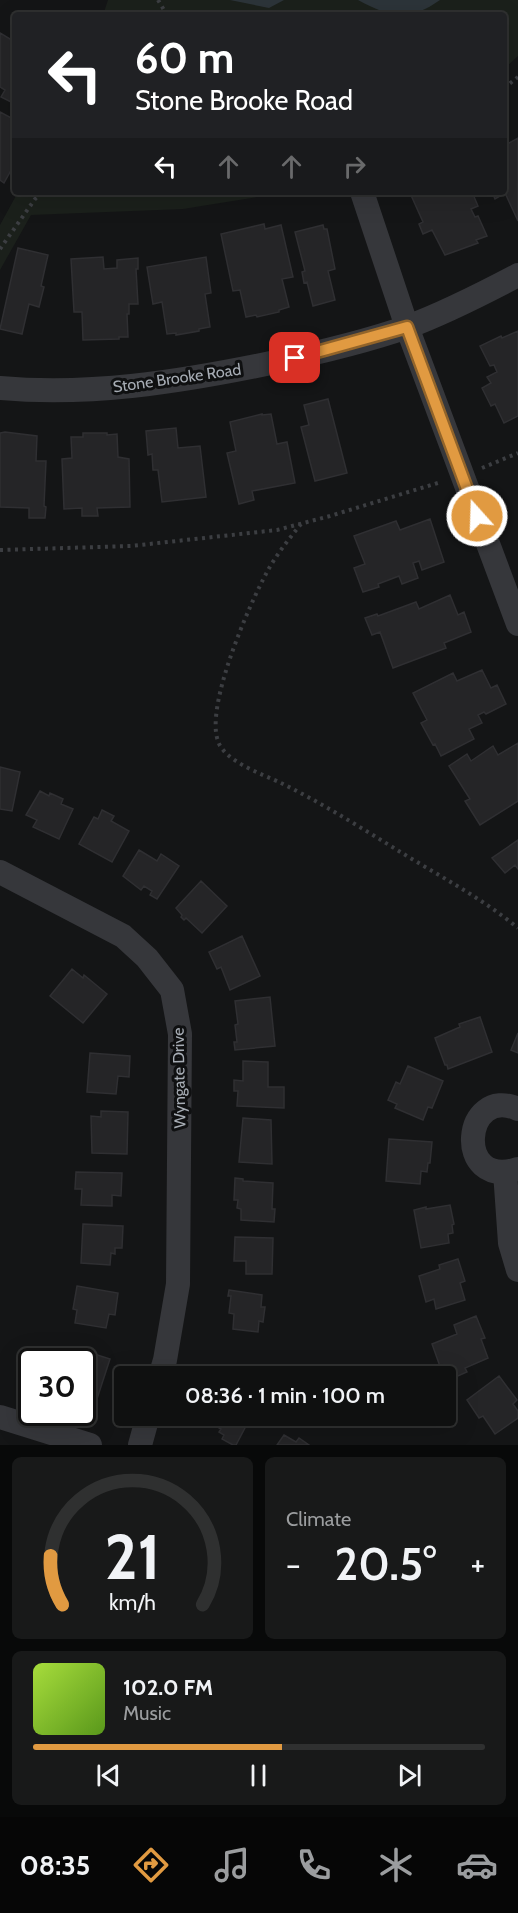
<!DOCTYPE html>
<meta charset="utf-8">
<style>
:root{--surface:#0f1010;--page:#181919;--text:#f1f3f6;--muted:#9b9d9f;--line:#2f3030;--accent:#e19a41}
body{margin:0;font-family:Cabin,sans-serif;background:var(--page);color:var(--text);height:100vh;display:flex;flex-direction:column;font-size:22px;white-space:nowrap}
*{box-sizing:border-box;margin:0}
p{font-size:20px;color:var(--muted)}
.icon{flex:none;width:33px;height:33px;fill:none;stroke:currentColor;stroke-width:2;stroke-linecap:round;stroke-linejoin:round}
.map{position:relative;height:1445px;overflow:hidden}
.sheet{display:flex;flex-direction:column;gap:12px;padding:12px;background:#080909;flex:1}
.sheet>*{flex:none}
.hud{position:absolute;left:12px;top:12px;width:495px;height:183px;border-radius:6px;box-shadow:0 6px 24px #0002,0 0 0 2px var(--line);background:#202124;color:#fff;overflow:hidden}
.speed{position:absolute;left:18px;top:1348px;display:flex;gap:12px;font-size:30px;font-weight:700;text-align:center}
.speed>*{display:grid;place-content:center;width:78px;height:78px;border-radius:50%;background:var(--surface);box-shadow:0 6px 24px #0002,0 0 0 2px var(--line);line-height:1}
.speed .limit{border:3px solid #111;border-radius:9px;background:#fff;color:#111}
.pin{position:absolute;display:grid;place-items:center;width:51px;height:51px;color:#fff;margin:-26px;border-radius:12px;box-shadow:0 3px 9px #0006}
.me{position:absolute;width:66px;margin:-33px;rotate:340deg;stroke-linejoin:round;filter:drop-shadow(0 0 4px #0008)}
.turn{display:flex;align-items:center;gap:21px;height:126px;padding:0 24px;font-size:27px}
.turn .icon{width:78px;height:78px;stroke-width:2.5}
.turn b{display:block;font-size:42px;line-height:51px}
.lanes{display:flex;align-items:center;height:57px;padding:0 24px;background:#0003;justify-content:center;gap:30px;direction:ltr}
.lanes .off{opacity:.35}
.big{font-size:45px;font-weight:600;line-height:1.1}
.sheet .widget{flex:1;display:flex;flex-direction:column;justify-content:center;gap:9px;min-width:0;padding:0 21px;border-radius:9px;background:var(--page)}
.sheet .dial{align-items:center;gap:0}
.dial svg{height:156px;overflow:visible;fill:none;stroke:var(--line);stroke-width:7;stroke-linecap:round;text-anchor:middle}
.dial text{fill:var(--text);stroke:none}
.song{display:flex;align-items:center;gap:18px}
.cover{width:72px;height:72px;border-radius:9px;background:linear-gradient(135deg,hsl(80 70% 55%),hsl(90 70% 35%))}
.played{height:6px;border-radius:3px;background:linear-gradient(90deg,var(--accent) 55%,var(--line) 55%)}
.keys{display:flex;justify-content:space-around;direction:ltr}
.heat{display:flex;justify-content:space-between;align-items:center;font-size:33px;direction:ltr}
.sheet .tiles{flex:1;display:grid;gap:12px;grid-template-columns:1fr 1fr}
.widget:last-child{grid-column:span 2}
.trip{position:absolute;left:114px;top:1366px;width:342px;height:60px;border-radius:6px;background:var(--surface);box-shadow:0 6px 24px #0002,0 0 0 2px var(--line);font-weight:600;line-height:60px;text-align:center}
.menu{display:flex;height:96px;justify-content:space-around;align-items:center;background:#060606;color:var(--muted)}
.menu .icon{width:42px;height:42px}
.menu .current{color:var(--accent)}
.menu b{font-size:27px;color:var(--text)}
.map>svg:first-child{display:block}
</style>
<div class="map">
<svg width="518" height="1445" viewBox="0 0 518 1445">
<rect width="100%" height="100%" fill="#141516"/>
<path fill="#1b201b" d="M108 0H518V56L504 69V15H103Z
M18 192H289L183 209 31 215 0 270V225Z"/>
<path fill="#2c3439" d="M230 0H284L269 8Z
M358 0H440C409 22 389 17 358 0Z"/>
<path fill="#252527" stroke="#2f2f32" stroke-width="1.5" d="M0 33 15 42V104L1 97 5 90 0 87Z
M0 112 15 120V163L4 183 0 180Z
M518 138V221L505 193 495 199 492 192H504V146Z
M413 192H472L478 206 471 209 475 217 478 216 487 236 476 240 478 243 445 255 432 230 423 234 419 224 423 222 410 193Z
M264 224 265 229 281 225 293 277 282 279 289 307 279 310V312L257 317 256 315 246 317 240 290 233 291 221 234Z
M323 225 324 229H327L335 269 328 271 335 300 313 306 307 282 304 283 302 272 305 271 295 232Z
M18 248 48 255 41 286 44 287 39 307 29 304 22 334 0 329Z
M103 257 104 269 117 268V260L138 258V269H136L138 304H129V314H127L128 337H119V339L83 340 82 312H74L71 259Z
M206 257 211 293 205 294 210 327 199 329V331L176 335V333L167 334 162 302 153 304 147 267Z
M518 331V416L504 423 495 404 491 406 482 388 491 383 487 377 497 372 494 365 490 366 480 346 501 336 502 338Z
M328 399 347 473 315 481 301 427 309 425 304 405Z
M262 414V415L271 414 277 444 287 442 295 483 252 491 254 500 239 504 227 453 236 451 230 422Z
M176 428 178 448 200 446 206 497 162 502 158 470H153L152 454 148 455 146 431Z
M5 432 37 436 36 461H46L44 506 46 507 45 518H29V508L0 507V433Z
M83 433H107V435L117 434 118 457 129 459 130 507 97 508 98 516H82V508L64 509 62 459 72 458 71 437H83Z
M430 519 444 562 422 570 419 561 413 563 418 578 402 584 399 576 378 584 379 587 363 592 354 568 365 564 354 536 396 521 400 530Z
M450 595 458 615 464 612 471 632 444 643 446 648 393 668 380 632 372 635 365 618 377 614 378 616 416 602 419 609Z
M482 670 491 688 497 685 506 704 486 714 484 712 478 715 482 723 469 729 474 739 441 756 435 744 433 745 421 723 427 720 413 693 453 673 457 681Z
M518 743V801L480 825 465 801 470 799 449 766 467 754 471 761 493 746 498 755Z
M0 767 20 772 12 811 0 809Z
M40 791 49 796 50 793 63 799 61 804 73 809 59 839 33 827 37 820 26 815Z
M102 810 114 816 111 821 129 831 112 862 79 844 94 817 98 819Z
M518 840V869L515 865 505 873 492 858Z
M139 850 157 861 161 854 179 866 157 899 150 895 152 891 144 886 141 890 123 876Z
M201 881 227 906 202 933 186 918 184 920 181 917 182 915 176 908Z
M242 936 260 976 230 990 221 967 217 969 209 952Z
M72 969 83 978 84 975 107 994 83 1023 50 996Z
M270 997 275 1046 235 1050 234 1042H237L235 1025 238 1024 235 1001Z
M480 1017 492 1052 448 1069 447 1065H445L435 1038 460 1027 459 1024Z
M518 1033V1053L511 1050Z
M90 1053 130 1056 129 1077 118 1076 116 1094 87 1092Z
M243 1061 268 1062V1087H284V1108L237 1106 238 1091H234V1080L243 1081Z
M408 1066 443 1081 432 1108 428 1107 423 1120 395 1108 397 1104 388 1100 396 1082 400 1084Z
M101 1111 128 1112 127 1154 92 1153 91 1116 101 1117Z
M243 1118 271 1120 272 1164 239 1162Z
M389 1139 432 1142 430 1163H428L427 1172 421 1171 420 1184 386 1181Z
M76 1172 122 1173 121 1196 112 1195V1206L81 1205 82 1189H75Z
M235 1178 243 1179V1181L273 1183 272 1209H275L274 1222 241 1220V1209L237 1208 238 1200H234Z
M450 1205 454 1224 452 1225 453 1233 448 1234 449 1243 421 1248 414 1210 426 1207V1209Z
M83 1224 123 1226 122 1248H115V1254L111 1253 110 1265 81 1263Z
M235 1237 273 1238 272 1274H246V1261H234Z
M458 1259 465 1281 460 1283 465 1300 436 1309 434 1299 426 1302 419 1276 440 1269 439 1265Z
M77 1286 118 1293 115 1315 109 1314 106 1328 75 1323 77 1310 73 1309Z
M229 1290 262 1295 261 1307H265L263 1322 259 1321 258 1332 233 1329 234 1314 229 1313 231 1296H228Z
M476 1316 485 1338 481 1339 488 1358 465 1368 467 1372 451 1379 447 1370 442 1372 432 1344 457 1334 454 1325Z
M72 1347 110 1359 95 1405 82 1401V1362H68Z
M499 1376 517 1400 513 1404 518 1411V1418L495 1434 483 1416 479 1418 467 1400Z
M202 1416H240L239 1419 247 1424 236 1445H233L222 1439 224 1435 219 1432 221 1429 201 1417Z
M284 1435 296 1442 299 1438 309 1445H277Z"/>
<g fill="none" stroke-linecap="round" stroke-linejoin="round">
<path stroke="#3c3e42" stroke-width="4" stroke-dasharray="3 4.5" stroke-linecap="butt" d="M158 0 167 15
M504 88 518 77
M0 249 35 199 44 192
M482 468 518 453
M301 524C289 539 276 555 267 572 249 605 205 706 218 741 224 761 262 774 281 783 324 804 366 831 407 856 445 879 484 900 518 928
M0 550 131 546 277 530 330 516 441 482"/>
<path stroke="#36373b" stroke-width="24" d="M362 192 407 327 518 624
M0 388C90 396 178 382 266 364 313 354 362 343 407 327 445 313 482 294 518 275
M0 872 123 936 147 958 172 990 180 1034 178 1284 165 1360 160 1377
M518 1109C463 1084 453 1190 518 1169
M505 1172 510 1243 518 1270
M0 1417 90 1445
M140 1445 148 1416"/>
</g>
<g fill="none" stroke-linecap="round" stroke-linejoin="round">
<defs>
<path id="route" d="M295 358 407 327 477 516"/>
</defs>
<use href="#route" stroke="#92642a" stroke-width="15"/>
<use href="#route" stroke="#e19a41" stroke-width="10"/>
</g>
<g text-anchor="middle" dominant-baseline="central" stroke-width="6" stroke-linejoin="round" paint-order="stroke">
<g font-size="16" fill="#a7adb5" stroke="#0f1011">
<text transform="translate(177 378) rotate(-8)">Stone Brooke Road</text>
<text transform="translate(179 1078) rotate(-91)">Wyngate Drive</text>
</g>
</g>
</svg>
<div class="speed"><div class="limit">30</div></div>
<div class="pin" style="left:295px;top:358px;background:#d93025"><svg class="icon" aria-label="arrive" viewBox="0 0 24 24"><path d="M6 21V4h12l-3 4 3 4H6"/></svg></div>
<svg class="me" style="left:477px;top:516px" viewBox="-20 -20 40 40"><circle r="17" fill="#e19a41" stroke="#fff" stroke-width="3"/><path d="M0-11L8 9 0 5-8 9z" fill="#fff"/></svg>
<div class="trip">08:36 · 1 min · 100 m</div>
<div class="hud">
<div class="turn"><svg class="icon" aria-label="left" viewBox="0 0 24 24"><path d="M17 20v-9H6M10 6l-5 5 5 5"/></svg><div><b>60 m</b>Stone Brooke Road</div></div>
<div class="lanes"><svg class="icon" aria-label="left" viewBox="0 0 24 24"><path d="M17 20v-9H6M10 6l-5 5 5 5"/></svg><svg class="icon off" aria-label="ahead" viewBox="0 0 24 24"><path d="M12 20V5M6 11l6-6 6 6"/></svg><svg class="icon off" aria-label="ahead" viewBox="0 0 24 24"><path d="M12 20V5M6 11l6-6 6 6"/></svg><svg class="icon off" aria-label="right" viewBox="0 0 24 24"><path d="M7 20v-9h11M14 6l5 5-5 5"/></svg></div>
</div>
</div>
<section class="sheet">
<div class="tiles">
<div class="widget dial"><svg viewBox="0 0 100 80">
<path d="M14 69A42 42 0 1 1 86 69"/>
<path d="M14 69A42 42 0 0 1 8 44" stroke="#e19a41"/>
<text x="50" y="56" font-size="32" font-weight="700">21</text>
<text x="50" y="72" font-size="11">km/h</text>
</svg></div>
<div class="widget"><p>Climate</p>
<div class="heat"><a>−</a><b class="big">20.5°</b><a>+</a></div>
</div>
<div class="widget">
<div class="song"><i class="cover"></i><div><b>102.0 FM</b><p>Music</p></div></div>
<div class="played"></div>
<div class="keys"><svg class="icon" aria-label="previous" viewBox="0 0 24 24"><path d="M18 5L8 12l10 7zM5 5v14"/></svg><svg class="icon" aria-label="pause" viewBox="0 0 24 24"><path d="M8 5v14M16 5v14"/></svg><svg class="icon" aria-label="next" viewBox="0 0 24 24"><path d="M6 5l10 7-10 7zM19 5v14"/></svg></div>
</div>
</div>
</section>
<nav class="menu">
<b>08:35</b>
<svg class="icon current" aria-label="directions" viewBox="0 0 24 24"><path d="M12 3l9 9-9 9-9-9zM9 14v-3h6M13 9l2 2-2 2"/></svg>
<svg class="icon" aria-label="music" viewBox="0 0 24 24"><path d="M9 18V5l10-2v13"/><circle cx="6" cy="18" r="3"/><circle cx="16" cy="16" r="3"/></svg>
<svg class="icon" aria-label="phone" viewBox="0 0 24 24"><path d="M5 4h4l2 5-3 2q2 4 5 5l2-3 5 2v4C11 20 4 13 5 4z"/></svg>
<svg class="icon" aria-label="climate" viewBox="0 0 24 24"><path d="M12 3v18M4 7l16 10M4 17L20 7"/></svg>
<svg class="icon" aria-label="car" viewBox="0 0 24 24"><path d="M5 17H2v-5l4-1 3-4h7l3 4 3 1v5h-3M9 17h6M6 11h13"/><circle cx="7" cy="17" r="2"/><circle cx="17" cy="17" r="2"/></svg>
</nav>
